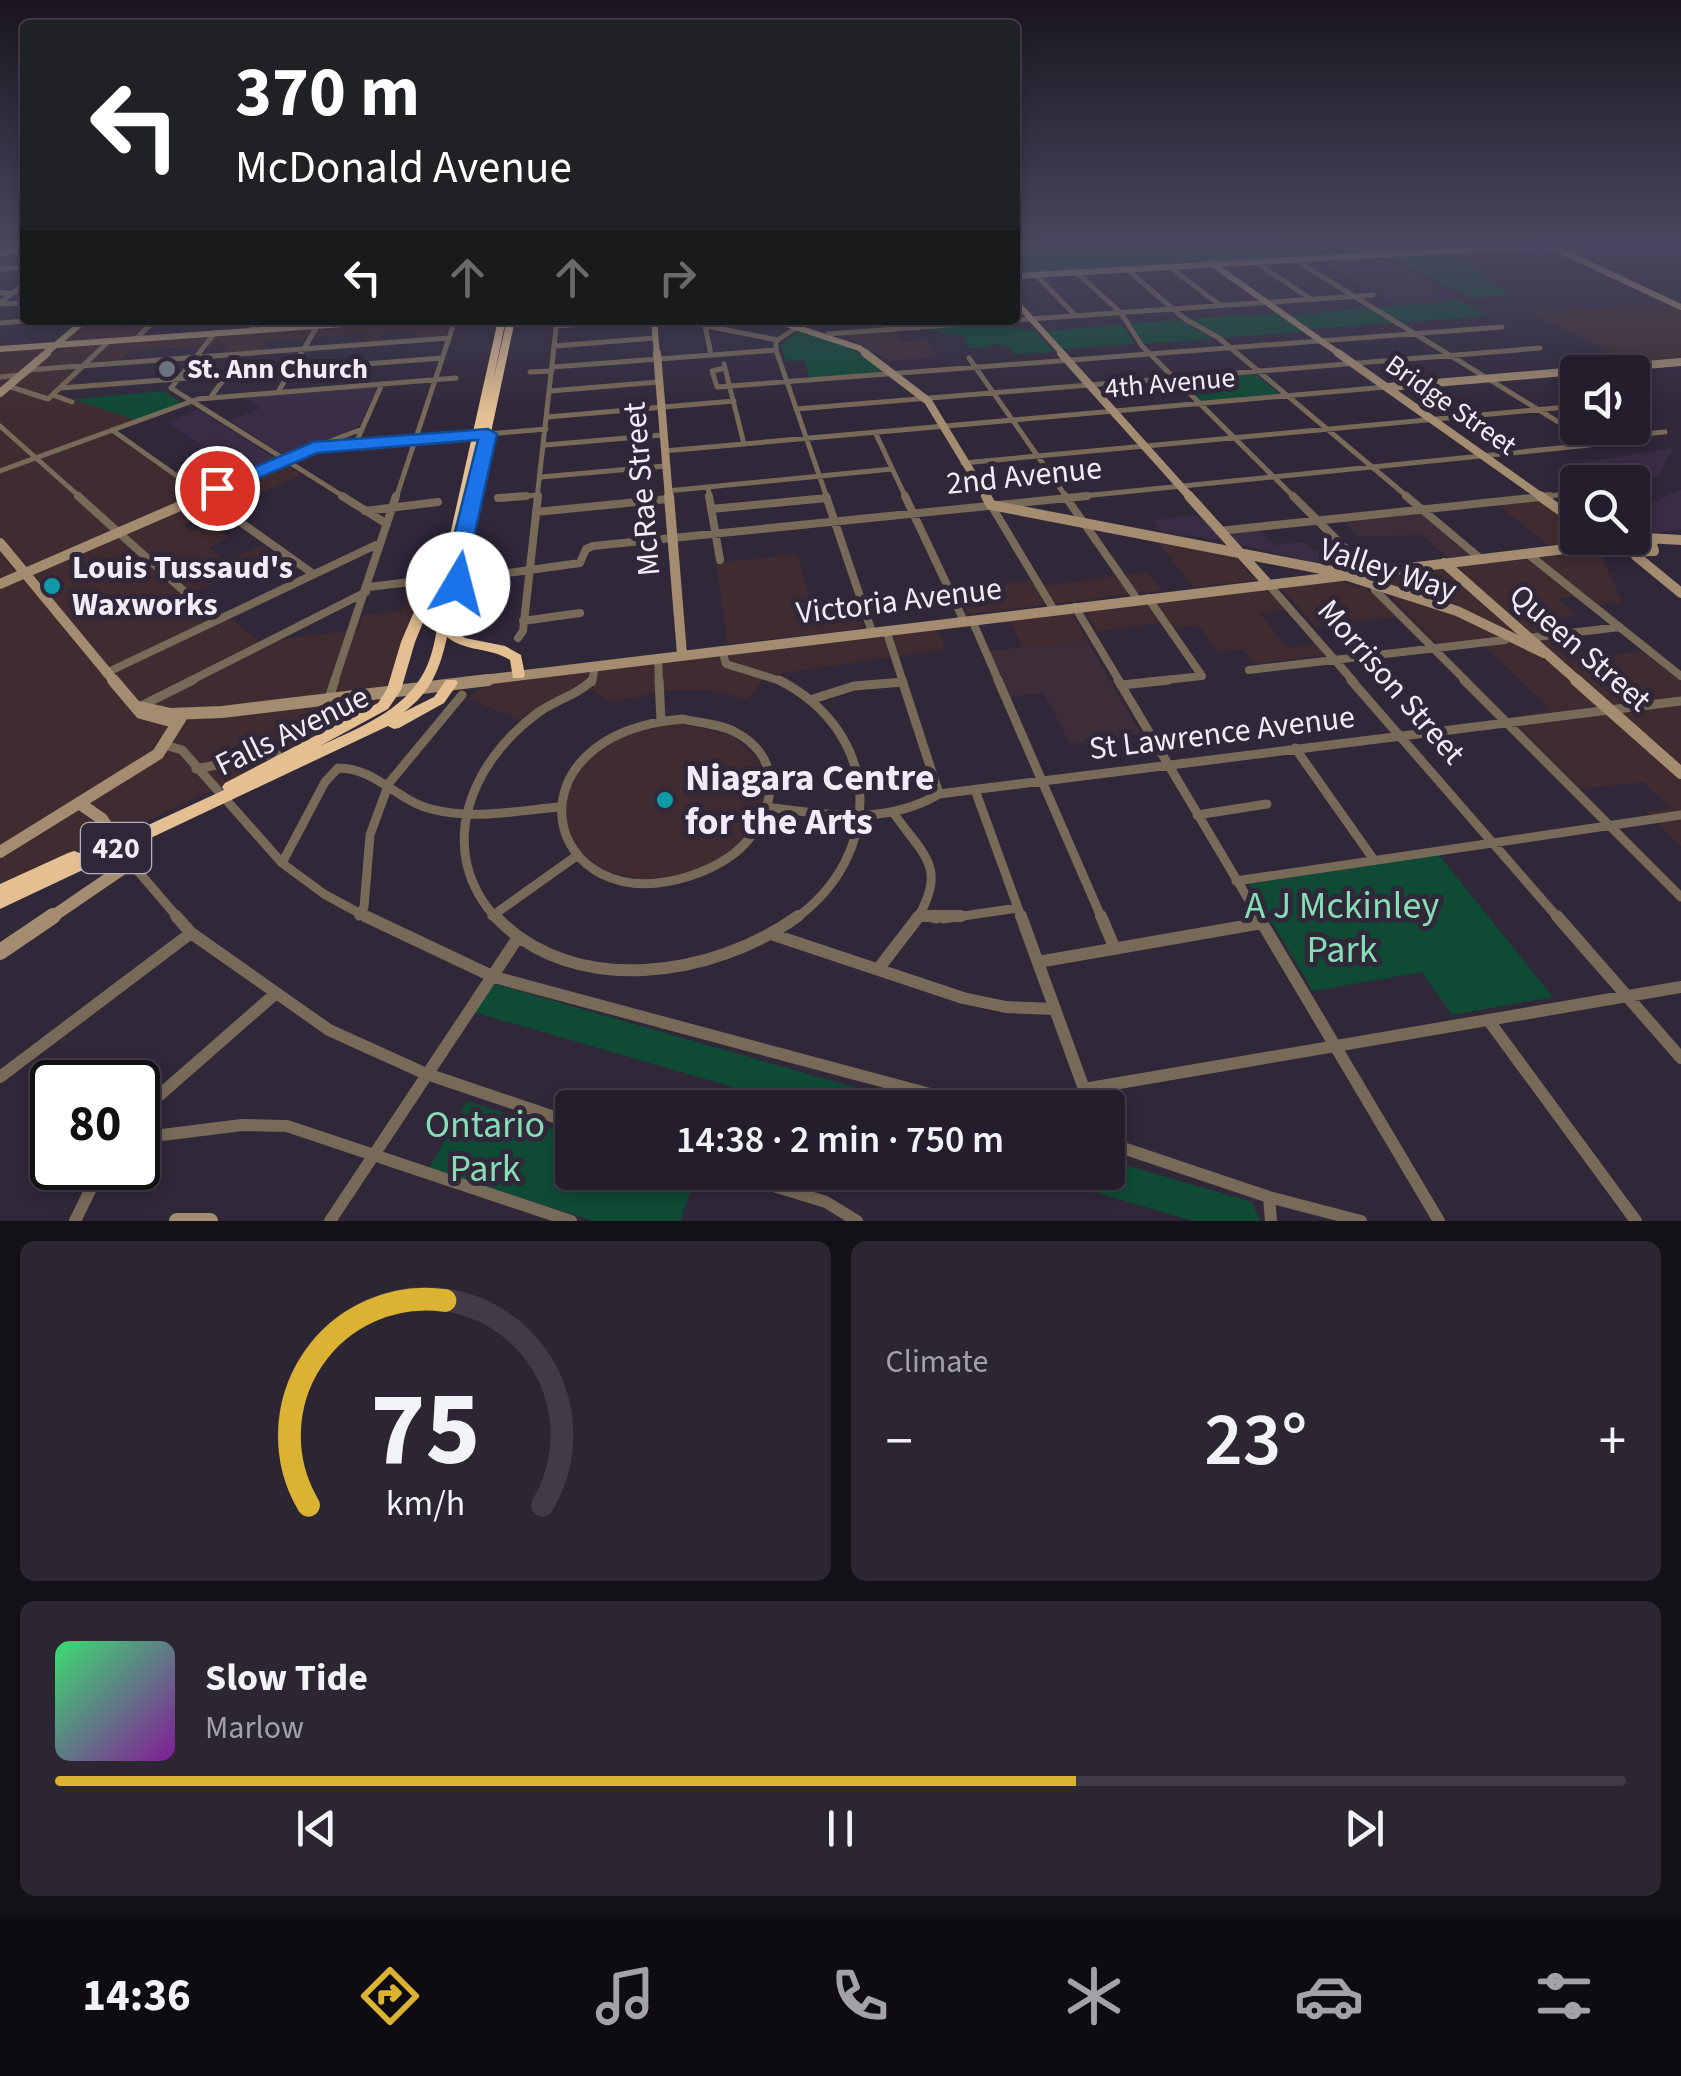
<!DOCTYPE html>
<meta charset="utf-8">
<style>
:root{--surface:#241d2b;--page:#2c2633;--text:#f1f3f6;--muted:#a3a2a9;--line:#413b47;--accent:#dcb233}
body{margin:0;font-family:"Source Sans 3",sans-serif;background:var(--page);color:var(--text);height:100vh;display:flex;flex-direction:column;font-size:38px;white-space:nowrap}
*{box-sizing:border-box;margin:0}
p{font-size:32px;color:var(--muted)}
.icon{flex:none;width:55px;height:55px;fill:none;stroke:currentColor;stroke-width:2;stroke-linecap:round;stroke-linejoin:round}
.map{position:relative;height:1221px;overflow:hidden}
.side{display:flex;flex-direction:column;gap:20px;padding:20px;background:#141018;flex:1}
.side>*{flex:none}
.hud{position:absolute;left:20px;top:20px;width:1000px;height:305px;border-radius:10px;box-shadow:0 5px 15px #0003,0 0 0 2px var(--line);background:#202124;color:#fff;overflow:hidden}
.tools{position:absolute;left:1560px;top:355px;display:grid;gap:20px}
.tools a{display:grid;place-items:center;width:90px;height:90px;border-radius:10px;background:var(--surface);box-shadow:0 5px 15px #0003,0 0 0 2px var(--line);font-size:50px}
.speed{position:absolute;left:30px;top:1060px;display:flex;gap:20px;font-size:50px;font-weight:700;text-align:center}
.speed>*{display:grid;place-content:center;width:130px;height:130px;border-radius:50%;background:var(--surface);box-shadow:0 5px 15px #0003,0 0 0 2px var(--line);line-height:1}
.speed .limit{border:5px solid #111;border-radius:15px;background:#fff;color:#111}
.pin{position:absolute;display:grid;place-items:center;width:85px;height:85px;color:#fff;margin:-42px;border:5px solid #fff;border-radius:50%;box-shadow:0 2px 10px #0007}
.me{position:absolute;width:110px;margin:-55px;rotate:8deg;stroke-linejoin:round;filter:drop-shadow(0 0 8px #0008)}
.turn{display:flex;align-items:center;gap:35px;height:210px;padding:0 50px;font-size:45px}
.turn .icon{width:130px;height:130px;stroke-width:2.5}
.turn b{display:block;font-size:70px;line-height:85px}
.lanes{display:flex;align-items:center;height:95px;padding:0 50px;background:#0003;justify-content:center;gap:50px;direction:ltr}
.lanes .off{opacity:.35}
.big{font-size:75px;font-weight:600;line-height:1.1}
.side .tile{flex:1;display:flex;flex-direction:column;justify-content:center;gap:15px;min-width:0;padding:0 35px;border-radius:15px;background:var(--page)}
.side .dial{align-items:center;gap:0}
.dial svg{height:260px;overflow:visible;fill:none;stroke:var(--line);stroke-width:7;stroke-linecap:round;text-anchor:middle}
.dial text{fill:var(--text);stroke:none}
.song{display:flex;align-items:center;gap:30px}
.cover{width:120px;height:120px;border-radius:15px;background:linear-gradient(135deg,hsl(140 70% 55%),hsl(290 70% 35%))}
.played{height:10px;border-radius:5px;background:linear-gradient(90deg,var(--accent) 65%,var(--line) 65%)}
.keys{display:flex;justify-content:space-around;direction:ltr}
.heat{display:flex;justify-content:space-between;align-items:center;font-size:55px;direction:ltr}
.side .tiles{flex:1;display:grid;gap:20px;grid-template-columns:1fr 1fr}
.tile:last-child{grid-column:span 2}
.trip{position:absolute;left:555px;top:1090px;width:570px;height:100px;border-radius:10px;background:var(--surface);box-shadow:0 5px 15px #0003,0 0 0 2px var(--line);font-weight:600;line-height:100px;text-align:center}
.menu{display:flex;height:160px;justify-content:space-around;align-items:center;background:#0e0c11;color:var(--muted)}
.menu .icon{width:70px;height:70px}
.menu .on{color:var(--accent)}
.menu b{font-size:45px;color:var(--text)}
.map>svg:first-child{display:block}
</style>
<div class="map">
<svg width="1681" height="1221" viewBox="0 0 1681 1221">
<rect width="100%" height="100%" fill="#302739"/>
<path fill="#402c30" d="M1665 303 1681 310V358L1631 362 1532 313Z
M89 320H129L119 321 113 329 145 327 135 337 63 342Z
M450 320 445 336 416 338 418 330 382 333 377 341 368 342 371 333 268 341 262 350 223 353 228 344 130 351 115 364 87 367 60 394 136 420 108 431 181 482 231 462 252 477 284 464 302 475 183 525 191 532 211 524 228 537 209 548 226 561 262 545 282 559 241 578 235 574 195 591 261 642 359 629 363 615 402 611 408 586 426 584 377 710 160 815 0 884V345L24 344 19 348H44L42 354H52L71 345Z
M1540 501 1577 527 1578 538 1593 539 1549 546 1497 504Z
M1157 541 1233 553 1255 580 1194 587Z
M1599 551 1622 602 1598 605 1586 595 1558 599 1576 615 1541 621 1589 658 1643 651 1681 682V846L1646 812 1671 808 1643 782 1581 789 1509 717 1551 710 1478 640 1438 645 1372 577Z
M798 554 811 605 855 600 863 628 728 644 716 563Z
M1147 572 1162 590 968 614 955 590 1040 579 1045 586Z
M1337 580 1371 591 1396 617 1315 626 1281 587Z
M1263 590 1274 594 1287 609 1259 613 1288 648 1315 644 1325 655 1254 664 1243 649 1218 652 1198 625 1167 629 1162 623 1097 631 1085 612Z
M1071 612 1087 640 1023 648 1009 620Z
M937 629 946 649 774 674 761 681 748 699 710 690H669L613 702 580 684 520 720 469 699 484 685Z
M676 723 730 734 759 761 767 797 749 836 720 861 681 876 640 879 602 870 569 841 562 802 589 756 618 737Z"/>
<path fill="#392d46" d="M1376 254 1416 275 1458 300 1395 305 1314 258Z
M377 386 360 426 293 454 280 453 230 420 261 408 242 397Z
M198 409 278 460 246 473 222 455 215 458 197 448 202 445 167 423Z
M1674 448 1657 476 1633 486 1632 482H1593L1566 465Z
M1681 489V530L1633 533 1632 499 1648 505Z
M1199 515 1222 540 1162 532 1153 520Z
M1259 529 1274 545 1303 542 1312 550 1339 547 1359 567 1341 569 1239 544 1230 533Z"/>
<path fill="#3d2d38" d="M895 330 902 342 927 339 938 357 890 361 841 334Z
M1421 512 1472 556 1448 558 1421 535 1359 537 1342 521Z
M1087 640 1141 734 1070 744 1044 693 1010 697 990 651Z"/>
<path fill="#0e4a34" d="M1015 243H1356L1371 251 1015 273Z
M1443 252 1490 275 1479 277 1514 295 1469 298 1390 255Z
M1458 300 1488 316 1311 329 1291 315Z
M1276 313 1303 332 1220 338 1190 319Z
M1181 320 1213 339 1142 344 1130 323Z
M997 324 1035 331 1055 352 1015 354 1009 346 991 344 986 337 992 347 970 348 964 340 969 338 921 328Z
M1123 325 1134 344 1062 349 1045 331Z
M801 329 848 346 887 373 810 379 804 360 786 361 781 345Z
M1254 373 1281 395 1199 401 1176 379Z
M164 391 182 403 136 420 73 399Z
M1439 855 1553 997 1452 1015 1422 972 1313 991 1249 884Z
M498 985 923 1107H802L473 1012 492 986Z
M467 1101 572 1135V1172L697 1174 680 1221H594L429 1168Z
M1108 1160 1252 1202 1260 1221H1194L1028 1173 1108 1172Z"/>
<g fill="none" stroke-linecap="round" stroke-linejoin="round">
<path stroke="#786a58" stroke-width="5" d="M1391 243 1406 250
M1443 243 1452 248
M1292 258 1586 439
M1252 260 1311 299
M1168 266 1220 305
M1125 268 1185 319 1219 338 1409 498
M0 269 25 267
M1076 272 1121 313 1142 346 1295 498
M1035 274 1076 316
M0 293 25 292
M0 303 25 283
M0 304 25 303
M704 320 711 355
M1015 320 1373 295
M0 323 38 320
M802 324 776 341V350L827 498
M556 326 642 320
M706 326 778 340
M250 331 258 320
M215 333 171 388 346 498
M828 334 1015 320
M136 339 155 320
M555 346 655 338
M969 358 1067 498
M724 364 744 444
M553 367 776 350
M725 368 712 371 717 387 1502 327
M27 370 449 338
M530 372 552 371
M0 377 20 375
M8 386 48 399 109 341
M61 388 442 358
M550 391 658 382
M278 392 321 320
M53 395 72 402
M210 398 227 375
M796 409 1540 348
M547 417 734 401
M0 426 81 498
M112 430 208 498
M875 432 906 498
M488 434 546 429
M1586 439 1665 432
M355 445 382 384
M545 445 662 435
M315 447 362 429
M664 451 1386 387
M963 463 1578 406
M0 471 198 399 456 378
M541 477 665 466
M708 488 710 498
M667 491 892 469
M396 498 455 320
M498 498 538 495
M537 498 557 320
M823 498H827
M1063 498 1590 445 1586 439
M1527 498 1578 493"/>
<path stroke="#786a58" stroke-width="8" d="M78 496 215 619
M204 496 312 573
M342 496 387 524
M709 496 720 560
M826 496 872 632
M905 496 964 621
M1065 496 1137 599
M1293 496 1369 572
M1406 496 1481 559
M498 498 526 496
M991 505 1054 610
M711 509 827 498
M365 511 438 502
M536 512 668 499
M1219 531 1550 496
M1528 554 1681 676
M479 577 580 563 586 549 593 546 1087 496
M1268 584 1354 682
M368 587 419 581
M1375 590 1467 682
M1075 607 1120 682
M972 620 999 682
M523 621 580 613
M886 630 903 682
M518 638 523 631 538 496
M1528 638 1620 627
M722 650 726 664 784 682
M658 658 659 682
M1249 670 1505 640
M106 673 380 543
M188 682 366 592
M334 682 396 496
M592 682 595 666
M1147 682 1202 676 1148 598"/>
<path stroke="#786a58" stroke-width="9" d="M659 680 661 720
M779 680C881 732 887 852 795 919
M902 680 939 794
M998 680 1102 919
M1118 680 1260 919
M1351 680 1559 919
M1464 680 1681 897
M1122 685 1169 680
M329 698 335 680
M810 700 854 686 903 682
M139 707 193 680
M683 719C699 723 721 724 735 732 779 755 778 799 752 835 737 856 714 868 690 876 542 923 500 734 683 719Z
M165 745 182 750 282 863 324 894 370 919
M1295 748 1374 860
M196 769 277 753
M975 790 1022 919
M773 808C832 815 886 825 939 794L1681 701
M895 815C923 855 948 867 917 919
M1197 815 1267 804
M131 863 179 919
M282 863 325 782 338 768C376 768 396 800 431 809 472 820 517 811 558 807
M1236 881 1681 815
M919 915 937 919
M359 916 364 907 370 835 389 783 462 695
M492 916 575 857
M497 919C433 850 471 761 539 712 556 700 579 694 592 680
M943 919 1018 908"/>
<path stroke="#786a58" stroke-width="12" d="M176 916 191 933 329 1030 424 1073 572 1123
M365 916 494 977 982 1108
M495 916C573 999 714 977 798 916
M924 916H961
M1021 916 1091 1108
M1101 916 1115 949
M1258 916 1439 1221
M1557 916 1681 1058
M774 935 963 998 1006 1007 1054 1009
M1038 962 1262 923
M879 968 919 916
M1489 1021 1636 1221
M0 1077 191 933
M1084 1089 1681 987
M138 1114 275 994
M138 1138 242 1125 287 1126 571 1221
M1108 1143 1269 1197 1361 1221
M728 1172 826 1202 857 1221
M1269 1197 1271 1221
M75 1221 101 1168
M330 1221 517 939"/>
<path stroke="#a38c70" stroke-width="6" d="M1546 244 1681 307
M0 253 25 249
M1211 263 1341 355
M1015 276 1548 245
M1015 301 1064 355
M654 320 657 355
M774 320 859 348 869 355
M0 349 399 320
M44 355 85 320"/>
<path stroke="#a38c70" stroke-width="8" d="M657 353 669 498
M865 353 928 401 987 498
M1061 353 1191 498
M1338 353 1543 498
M1388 387 1681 362
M0 393 47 353
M197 498 313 448 485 434"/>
<path stroke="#a38c70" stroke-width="10" d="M669 496 682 654
M986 496 991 505 1332 571 1457 611 1544 653
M1189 496 1268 584
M1540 496 1578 523
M1601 538 1626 552 1654 551 1651 541 1632 532
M1647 538 1681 540
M0 543 115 682
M1636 556 1681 593
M1444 563 1579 682
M0 584 203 496
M467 682 1582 547 1619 549"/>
<path stroke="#a38c70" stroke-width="12" d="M113 680 141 713 167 720
M1576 680 1681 773
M139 707 171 714 222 712 488 680
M0 852 158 754 183 714
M49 919 131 863 102 819 79 803"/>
<path stroke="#a38c70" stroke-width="16" d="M0 952 53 916
M177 1221H210"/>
<path fill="#e3bf92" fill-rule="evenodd" d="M498 320H506L493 381 507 320H515L453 611 459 615V634L465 638 505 646 521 655 525 675 523 678H513L510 660C490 647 465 652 447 637 440 669 431 692 404 712L434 697 446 680H456L458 683 444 703 399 728 394 729 388 726 0 909V884L68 853 74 851 80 853 81 856 224 790 222 787 225 783 378 703 387 689 401 642 438 556 440 554 446 553ZM439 583 436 596 443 600C438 619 436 642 429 661 412 708 362 726 320 746L388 709 401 690 415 642Z"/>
</g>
<linearGradient id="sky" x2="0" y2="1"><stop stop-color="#1a151f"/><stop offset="0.59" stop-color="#48475f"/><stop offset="1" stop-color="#48475f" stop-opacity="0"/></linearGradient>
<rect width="1681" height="414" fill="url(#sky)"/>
<path fill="#1a73e8" stroke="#114b97" stroke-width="2.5" d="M488 429 497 434 467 568 469 584 458 590 447 584 446 568 478 440 317 453 223 493 207 488 313 442Z"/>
<circle fill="#6b7280" stroke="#302739" stroke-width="4" cx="167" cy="369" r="10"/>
<g fill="#0f9aa8" stroke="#302739" stroke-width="4">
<circle cx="52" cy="586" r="10"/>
<circle cx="665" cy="800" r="10"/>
</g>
<g text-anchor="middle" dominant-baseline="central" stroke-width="10" stroke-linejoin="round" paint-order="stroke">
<g font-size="28" font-weight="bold" fill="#f2ecf9" stroke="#302739" text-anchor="start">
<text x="187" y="369">St. Ann Church</text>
</g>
<g font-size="28" fill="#f2ecf9" stroke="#302739">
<text transform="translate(1170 383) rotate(-5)">4th Avenue</text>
<text transform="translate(1451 405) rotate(35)">Bridge Street</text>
</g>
<rect fill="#302739" stroke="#b8b1bf" stroke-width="2.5" x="81" y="823" width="70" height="50" rx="8"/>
<g font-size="30" font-weight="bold" fill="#f2ecf9">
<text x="116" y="848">420</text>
</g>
<g font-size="32" fill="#f2ecf9" stroke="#302739">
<text transform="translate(1024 476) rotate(-6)">2nd Avenue</text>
<text transform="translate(642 489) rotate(-95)">McRae Street</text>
<text transform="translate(1388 570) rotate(18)">Valley Way</text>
<text transform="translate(899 601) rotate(-7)">Victoria Avenue</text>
<text transform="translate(1580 648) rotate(41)">Queen Street</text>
<text transform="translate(1391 682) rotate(49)">Morrison Street</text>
<text transform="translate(292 731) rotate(-26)">Falls Avenue</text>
<text transform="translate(1222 733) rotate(-7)">St Lawrence Avenue</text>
</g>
<g font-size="32" font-weight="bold" fill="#f2ecf9" stroke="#302739" text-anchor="start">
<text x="72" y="568">Louis Tussaud's<tspan x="72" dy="37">Waxworks</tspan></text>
</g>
<g font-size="38" font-weight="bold" fill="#f2ecf9" stroke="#302739" text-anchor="start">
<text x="685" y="778">Niagara Centre<tspan x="685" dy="44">for the Arts</tspan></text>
</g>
<g font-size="38" fill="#86deb7" stroke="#302739">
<text x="1342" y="906">A J Mckinley<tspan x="1342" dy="44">Park</tspan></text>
<text x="485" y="1125">Ontario<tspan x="485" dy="44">Park</tspan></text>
</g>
</g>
</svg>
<div class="tools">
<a><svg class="icon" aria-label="sound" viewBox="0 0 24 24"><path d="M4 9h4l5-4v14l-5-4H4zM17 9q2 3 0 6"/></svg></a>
<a><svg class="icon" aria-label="search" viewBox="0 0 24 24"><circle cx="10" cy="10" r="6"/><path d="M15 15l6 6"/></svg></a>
</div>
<div class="speed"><div class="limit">80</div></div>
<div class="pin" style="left:217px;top:488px;background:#d93025"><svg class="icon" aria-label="arrive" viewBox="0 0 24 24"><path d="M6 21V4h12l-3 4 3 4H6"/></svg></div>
<svg class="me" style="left:458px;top:584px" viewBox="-20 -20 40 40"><circle r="19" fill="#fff"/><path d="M0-13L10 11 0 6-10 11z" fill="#1a73e8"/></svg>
<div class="trip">14:38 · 2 min · 750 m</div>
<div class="hud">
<div class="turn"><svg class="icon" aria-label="left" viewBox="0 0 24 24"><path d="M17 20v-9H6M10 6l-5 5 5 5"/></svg><div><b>370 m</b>McDonald Avenue</div></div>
<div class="lanes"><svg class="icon" aria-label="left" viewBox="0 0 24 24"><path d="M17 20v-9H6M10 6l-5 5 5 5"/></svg><svg class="icon off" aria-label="ahead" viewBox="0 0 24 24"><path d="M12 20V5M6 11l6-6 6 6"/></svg><svg class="icon off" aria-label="ahead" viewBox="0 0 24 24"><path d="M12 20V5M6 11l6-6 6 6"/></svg><svg class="icon off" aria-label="right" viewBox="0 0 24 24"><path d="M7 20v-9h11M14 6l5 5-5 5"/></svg></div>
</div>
</div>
<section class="side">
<div class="tiles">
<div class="tile dial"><svg viewBox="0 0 100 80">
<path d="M14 69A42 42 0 1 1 86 69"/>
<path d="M14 69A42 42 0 0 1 56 6" stroke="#dcb233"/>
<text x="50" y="56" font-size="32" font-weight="700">75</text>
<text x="50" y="72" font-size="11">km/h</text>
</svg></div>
<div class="tile"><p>Climate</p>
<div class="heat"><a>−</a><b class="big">23°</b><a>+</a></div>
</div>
<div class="tile">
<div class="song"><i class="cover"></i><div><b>Slow Tide</b><p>Marlow</p></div></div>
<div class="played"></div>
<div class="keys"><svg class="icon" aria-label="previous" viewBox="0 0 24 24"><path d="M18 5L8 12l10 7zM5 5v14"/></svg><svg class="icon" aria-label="pause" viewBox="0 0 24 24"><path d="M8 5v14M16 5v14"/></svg><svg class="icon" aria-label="next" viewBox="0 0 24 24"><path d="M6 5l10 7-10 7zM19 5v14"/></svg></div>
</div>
</div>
</section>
<nav class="menu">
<b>14:36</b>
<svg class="icon on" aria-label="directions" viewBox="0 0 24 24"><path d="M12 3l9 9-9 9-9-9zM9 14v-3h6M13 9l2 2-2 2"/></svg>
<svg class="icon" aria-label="music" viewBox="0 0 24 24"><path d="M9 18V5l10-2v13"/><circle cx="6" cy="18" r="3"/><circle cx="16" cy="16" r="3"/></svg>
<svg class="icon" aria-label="phone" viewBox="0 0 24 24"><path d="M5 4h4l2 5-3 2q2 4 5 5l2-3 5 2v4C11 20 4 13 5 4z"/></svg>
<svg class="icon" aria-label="climate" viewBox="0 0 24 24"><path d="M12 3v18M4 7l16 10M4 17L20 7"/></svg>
<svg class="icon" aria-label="car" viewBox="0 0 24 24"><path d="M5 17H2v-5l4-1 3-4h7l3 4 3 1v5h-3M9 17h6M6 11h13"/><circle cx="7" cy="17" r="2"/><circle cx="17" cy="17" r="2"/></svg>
<svg class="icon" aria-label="filters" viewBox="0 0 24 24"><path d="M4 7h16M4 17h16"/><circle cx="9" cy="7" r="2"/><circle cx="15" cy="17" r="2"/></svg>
</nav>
